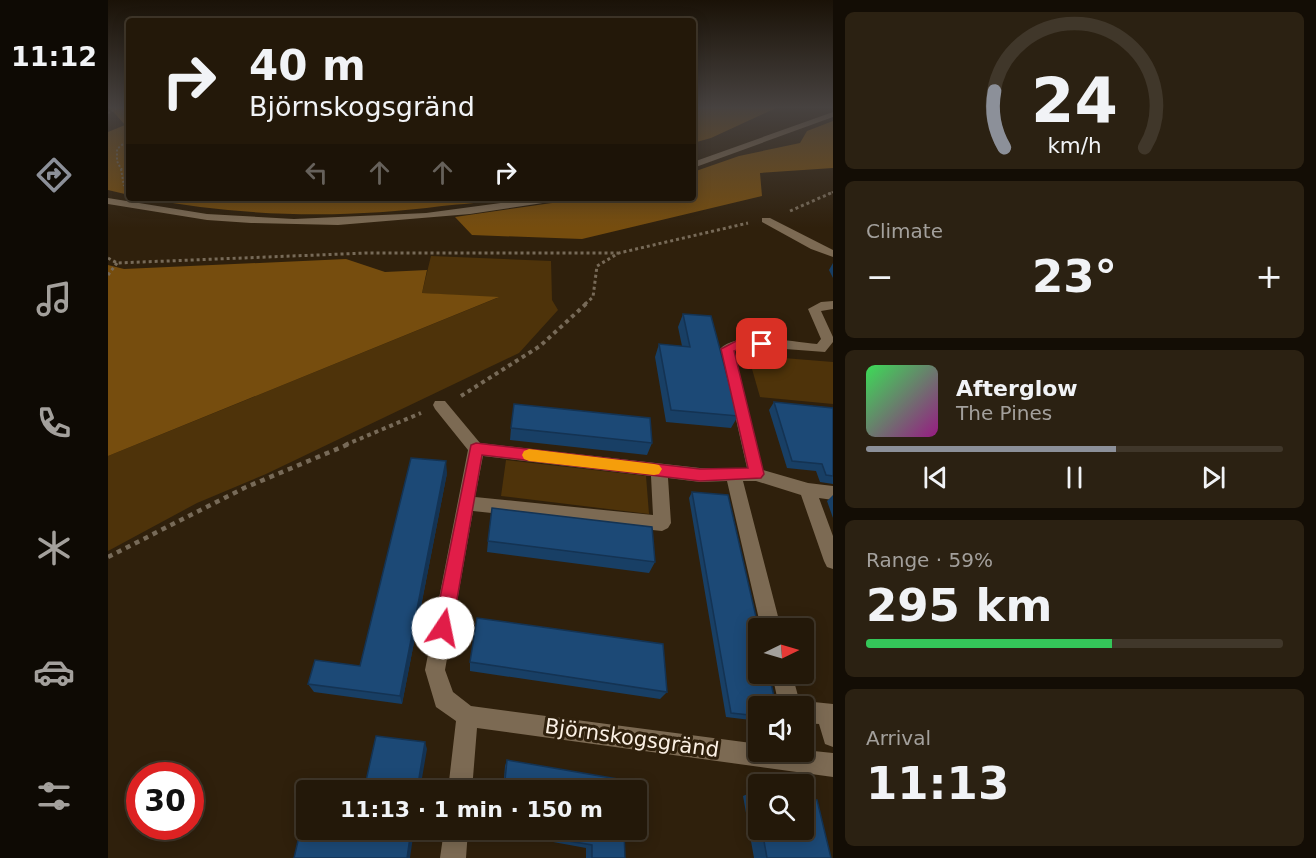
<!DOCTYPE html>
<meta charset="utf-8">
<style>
:root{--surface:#231809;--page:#2b2112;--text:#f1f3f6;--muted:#a3a09c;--line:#40372a;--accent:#8c9099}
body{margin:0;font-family:"DejaVu Sans",sans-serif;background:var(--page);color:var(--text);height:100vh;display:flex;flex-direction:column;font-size:22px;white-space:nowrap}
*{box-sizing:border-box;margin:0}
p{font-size:20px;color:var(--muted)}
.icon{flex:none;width:33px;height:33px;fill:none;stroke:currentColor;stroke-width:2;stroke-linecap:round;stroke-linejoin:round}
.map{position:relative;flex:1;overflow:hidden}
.details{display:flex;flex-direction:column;gap:12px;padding:12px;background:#130d05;width:483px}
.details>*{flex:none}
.hud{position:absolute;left:18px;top:18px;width:570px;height:183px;border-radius:6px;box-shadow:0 3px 15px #0003,0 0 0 2px var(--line);background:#231809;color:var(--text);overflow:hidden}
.needle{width:39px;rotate:85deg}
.fabs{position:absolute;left:640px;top:618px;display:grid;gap:12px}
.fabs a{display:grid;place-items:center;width:66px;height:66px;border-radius:6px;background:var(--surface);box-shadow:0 3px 15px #0003,0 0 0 2px var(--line);font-size:30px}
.speed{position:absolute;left:18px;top:762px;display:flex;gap:12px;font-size:30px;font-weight:700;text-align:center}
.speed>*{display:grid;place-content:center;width:78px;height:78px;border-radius:50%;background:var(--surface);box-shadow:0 3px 15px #0003,0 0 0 2px var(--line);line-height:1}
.speed .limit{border:9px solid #d22;background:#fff;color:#111}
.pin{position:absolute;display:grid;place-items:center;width:51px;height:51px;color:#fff;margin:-26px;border-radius:12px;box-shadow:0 3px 9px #0006}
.me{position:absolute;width:66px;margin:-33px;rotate:11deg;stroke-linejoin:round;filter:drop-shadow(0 0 4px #0008)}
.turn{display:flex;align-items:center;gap:21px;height:126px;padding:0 24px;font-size:27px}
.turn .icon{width:78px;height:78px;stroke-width:2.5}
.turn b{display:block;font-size:42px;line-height:51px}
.lanes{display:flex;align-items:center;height:57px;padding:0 24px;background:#0003;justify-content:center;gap:30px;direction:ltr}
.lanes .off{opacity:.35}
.big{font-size:45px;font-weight:700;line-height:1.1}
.details .widget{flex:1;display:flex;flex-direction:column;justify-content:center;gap:9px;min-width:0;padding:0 21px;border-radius:9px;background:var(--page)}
.details .dial{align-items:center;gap:0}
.dial svg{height:156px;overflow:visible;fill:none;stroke:var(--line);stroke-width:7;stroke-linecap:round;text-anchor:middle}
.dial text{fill:var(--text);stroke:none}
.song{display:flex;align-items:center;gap:18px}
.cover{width:72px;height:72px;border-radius:9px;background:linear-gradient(135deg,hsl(130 70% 55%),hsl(310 70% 35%))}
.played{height:6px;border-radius:3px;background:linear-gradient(90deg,var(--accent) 60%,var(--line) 60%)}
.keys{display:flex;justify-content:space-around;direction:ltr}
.heat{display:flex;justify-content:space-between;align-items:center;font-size:33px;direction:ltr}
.charge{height:9px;border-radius:4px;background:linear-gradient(90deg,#34c759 59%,var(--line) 0)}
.trip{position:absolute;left:188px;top:780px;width:351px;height:60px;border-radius:6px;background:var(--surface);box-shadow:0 3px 15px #0003,0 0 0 2px var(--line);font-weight:700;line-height:60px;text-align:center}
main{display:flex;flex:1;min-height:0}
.tab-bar{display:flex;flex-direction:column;width:108px;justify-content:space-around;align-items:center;background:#0e0a04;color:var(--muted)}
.tab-bar .icon{width:42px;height:42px}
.tab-bar .current{color:var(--accent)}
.tab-bar b{font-size:27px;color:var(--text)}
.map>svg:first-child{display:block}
</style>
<main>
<nav class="tab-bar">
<b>11:12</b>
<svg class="icon current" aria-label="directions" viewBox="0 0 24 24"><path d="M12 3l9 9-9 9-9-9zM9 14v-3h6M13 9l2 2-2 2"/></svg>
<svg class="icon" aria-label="music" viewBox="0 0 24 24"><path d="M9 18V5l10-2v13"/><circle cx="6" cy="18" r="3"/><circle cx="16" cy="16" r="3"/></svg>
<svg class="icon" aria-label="phone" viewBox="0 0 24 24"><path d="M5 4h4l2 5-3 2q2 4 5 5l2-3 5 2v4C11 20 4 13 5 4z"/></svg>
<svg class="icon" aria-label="climate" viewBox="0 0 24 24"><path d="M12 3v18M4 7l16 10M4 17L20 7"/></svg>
<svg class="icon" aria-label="car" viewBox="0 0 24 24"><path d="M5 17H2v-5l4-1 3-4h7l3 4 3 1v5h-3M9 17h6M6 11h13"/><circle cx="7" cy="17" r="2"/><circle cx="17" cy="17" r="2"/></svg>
<svg class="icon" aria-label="filters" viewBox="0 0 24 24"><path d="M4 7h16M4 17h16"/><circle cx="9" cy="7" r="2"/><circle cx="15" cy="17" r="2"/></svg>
</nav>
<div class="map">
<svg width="725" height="858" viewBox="0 0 725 858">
<rect width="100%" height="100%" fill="#2f200c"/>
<path fill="#4e330a" d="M323 256 443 261 444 300 450 310 411 353 158 474 89 503 0 551V456L389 298 314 293Z
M640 355 725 362V404L652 397Z
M398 460 538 476 541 514 393 496Z"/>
<path fill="#764d0e" d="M2 108H21V195L0 190V132L17 125Z
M585 108H668L603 138 585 143Z
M725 121V168L652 173 654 196 474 239 364 235 347 217 479 198H585V172L631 156 692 143 699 131Z
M37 198H393C374 203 354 204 334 206 236 219 134 217 37 198Z
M238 259 277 272 319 270 314 293 391 297 0 456V265L16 269Z"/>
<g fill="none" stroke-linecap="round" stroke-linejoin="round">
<path stroke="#776a58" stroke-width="2" stroke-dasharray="2 2" stroke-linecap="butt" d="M0 113 10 108
M21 139 9 149V161L13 169 21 170
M13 169 16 186
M720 194 725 192"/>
<path stroke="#776a58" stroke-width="3" stroke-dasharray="3 3" stroke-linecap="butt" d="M682 211 723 193
M0 258 9 263 259 253H510
M0 275 9 263
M477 304 485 297 489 266 511 253 640 223"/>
<path stroke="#776a58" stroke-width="4" stroke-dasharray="4 4" stroke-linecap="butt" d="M353 396 432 346 479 303
M237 445 313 413"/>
<path stroke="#776a58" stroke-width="4.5" stroke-dasharray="5 5" stroke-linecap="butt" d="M0 557 136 488 241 444"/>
<path fill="#7c6a53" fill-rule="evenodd" d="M725 112V117L585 168V162Z
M0 198 99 214 186 219 318 213 431 198H453L448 201 362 214 230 225 143 223 99 220 0 204Z
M654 218H662L725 250V257L703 249 654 222Z
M725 301V309L713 311 725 337V342L717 352 636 346 626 351 655 470 700 483 725 486V500L711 498 725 536V569L719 567 716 561 693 495 648 481H635L673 628H653L619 481 592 482 560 478 563 523 560 528 554 531 365 511 337 670 345 692 363 706 651 744V752H696V750L725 753V777L369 728 364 790H340L348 721 328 707 317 670 360 450 327 409 325 405 327 401H337L372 443 592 468H639L612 349C629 330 685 342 709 344L713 339 700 309 713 302ZM375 456 543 476 545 515 367 497Z
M664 674H684L692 703 696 701 725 704V747L717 744 711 724 696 723V706H671Z
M336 830H360L358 858H332Z"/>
</g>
<path fill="#183f65" d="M725 263V278L721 270Z
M575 314 630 416 623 428 558 422 547 357 551 344 574 346 570 327Z
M666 402 725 408V484L712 482 708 471 679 468 661 410Z
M403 428 544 443 539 455 402 440Z
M339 473 294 704 206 692 200 684 252 666Z
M584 492 651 706V721L618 717 581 498Z
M725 495V518L719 501Z
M380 541 547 562 541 573 379 552Z
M362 662 559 692 552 699 362 671Z
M399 760 515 790H395L397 766Z
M647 791 651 792V830H696L723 858H646L635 796Z
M391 830H516L517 858H478V848L391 832Z"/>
<path fill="#143353" d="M338 461 339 473 294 704 292 696Z
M317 742 319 749 312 790H309Z
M303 830H306L302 858H299Z"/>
<path fill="#1c4976" stroke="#143353" stroke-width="1.5" d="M575 314 603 316 630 416 563 410 551 344 582 347Z
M666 402 725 408V476L718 475 714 464 684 461Z
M406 404 542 418 544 443 403 428Z
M303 458 338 461 292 696 200 684 207 660 252 666Z
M584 492 620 495 651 630V674H661L668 706H651V716L623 713Z
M384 508 544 527 547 562 380 541Z
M369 618 555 644 559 692 362 662Z
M268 736 317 742 309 790H256Z
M399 760 515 780V790H396Z
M647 791 651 792V815Z
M696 799 709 800 723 858H659L654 830H696Z
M194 824 198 825V830H228L247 833 248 830H303L299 858H186Z
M396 830H516L517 858H484V845Z"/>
<linearGradient id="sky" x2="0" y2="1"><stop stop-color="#1a1207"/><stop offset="0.47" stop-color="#474240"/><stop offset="1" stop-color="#474240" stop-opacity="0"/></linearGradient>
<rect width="725" height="228" fill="url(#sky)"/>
<path fill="#e11d48" stroke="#92132f" stroke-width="1.5" d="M634 338 654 340 660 344C652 350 639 345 626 351L656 474 653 478 592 481 374 455 344 628 341 634 335 637 329 634 326 628 363 445 368 443 592 469 640 468 613 349Z"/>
<path fill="#f59e0b" d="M421 449 546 464 551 465 554 469 551 474 546 475 421 461 416 459 414 455 416 451Z"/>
<g text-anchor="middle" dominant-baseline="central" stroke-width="6" stroke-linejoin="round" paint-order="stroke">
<g font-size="21" fill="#faefe3" stroke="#2f200c">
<text transform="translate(524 738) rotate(8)">Björnskogsgränd</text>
</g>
</g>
</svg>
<div class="fabs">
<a><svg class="needle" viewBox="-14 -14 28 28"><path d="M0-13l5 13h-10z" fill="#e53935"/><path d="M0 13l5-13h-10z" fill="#a3a09c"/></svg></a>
<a><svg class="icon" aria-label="sound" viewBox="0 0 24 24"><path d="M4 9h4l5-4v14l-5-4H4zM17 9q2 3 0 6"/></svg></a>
<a><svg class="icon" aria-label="search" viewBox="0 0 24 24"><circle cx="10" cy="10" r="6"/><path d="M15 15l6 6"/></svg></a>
</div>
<div class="speed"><div class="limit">30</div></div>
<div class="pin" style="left:654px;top:344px;background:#d93025"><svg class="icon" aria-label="arrive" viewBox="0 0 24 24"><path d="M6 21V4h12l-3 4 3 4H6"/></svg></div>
<svg class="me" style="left:335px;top:628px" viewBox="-20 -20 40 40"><circle r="19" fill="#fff"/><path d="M0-13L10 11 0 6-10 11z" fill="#e11d48"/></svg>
<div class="trip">11:13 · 1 min · 150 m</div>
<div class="hud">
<div class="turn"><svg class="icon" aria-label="right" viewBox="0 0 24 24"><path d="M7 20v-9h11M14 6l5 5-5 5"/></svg><div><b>40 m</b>Björnskogsgränd</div></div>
<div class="lanes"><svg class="icon off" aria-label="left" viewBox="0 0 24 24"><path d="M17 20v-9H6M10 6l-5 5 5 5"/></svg><svg class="icon off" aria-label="ahead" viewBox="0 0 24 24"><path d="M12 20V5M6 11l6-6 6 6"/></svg><svg class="icon off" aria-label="ahead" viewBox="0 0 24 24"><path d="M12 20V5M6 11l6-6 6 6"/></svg><svg class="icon" aria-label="right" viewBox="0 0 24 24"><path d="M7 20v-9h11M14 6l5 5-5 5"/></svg></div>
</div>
</div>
<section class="details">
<div class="widget dial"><svg viewBox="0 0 100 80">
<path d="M14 69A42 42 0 1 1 86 69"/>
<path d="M14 69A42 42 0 0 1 9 40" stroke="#8c9099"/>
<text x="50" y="56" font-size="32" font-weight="700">24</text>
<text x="50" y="72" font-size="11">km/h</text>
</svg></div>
<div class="widget"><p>Climate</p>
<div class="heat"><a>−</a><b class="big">23°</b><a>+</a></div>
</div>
<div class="widget">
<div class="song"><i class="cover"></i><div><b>Afterglow</b><p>The Pines</p></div></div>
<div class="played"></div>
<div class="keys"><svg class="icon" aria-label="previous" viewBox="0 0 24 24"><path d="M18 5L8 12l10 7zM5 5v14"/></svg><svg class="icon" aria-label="pause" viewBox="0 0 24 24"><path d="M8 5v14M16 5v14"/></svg><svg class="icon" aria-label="next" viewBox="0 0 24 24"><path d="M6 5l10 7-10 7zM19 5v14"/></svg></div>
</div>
<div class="widget"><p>Range · 59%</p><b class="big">295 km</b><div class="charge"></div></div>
<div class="widget"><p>Arrival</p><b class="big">11:13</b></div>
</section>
</main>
